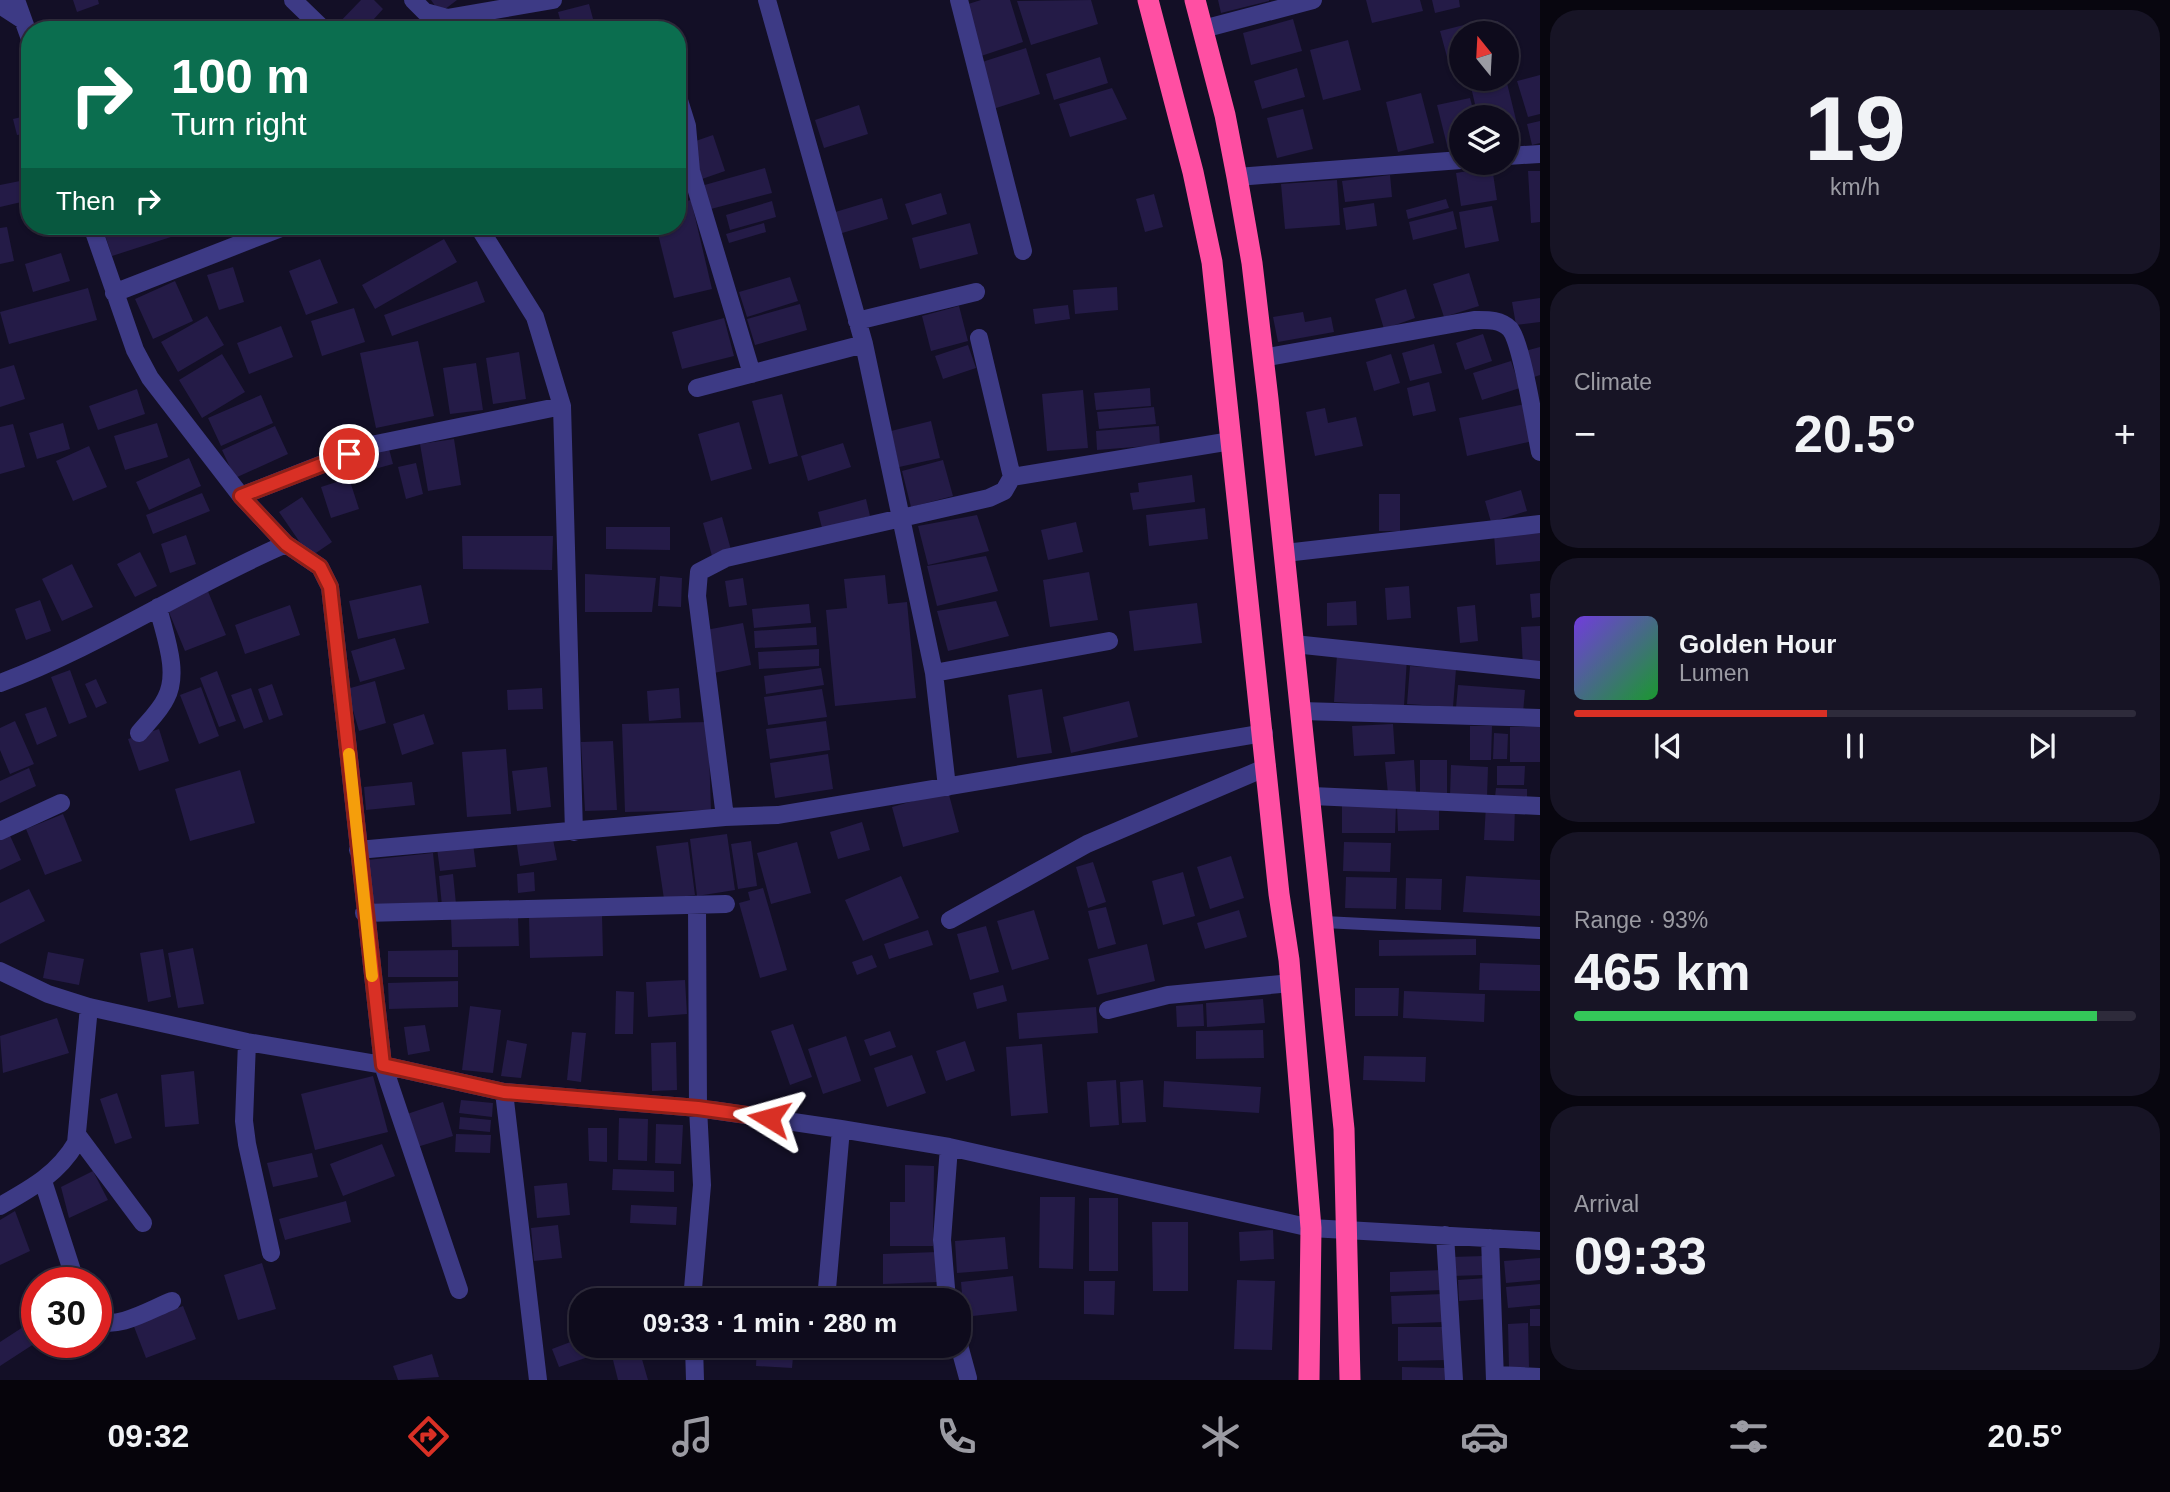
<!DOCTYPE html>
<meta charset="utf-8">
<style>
:root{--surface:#0e0b1c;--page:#171425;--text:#f1f3f6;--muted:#9b9ba3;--line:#2e2b3b;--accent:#d93025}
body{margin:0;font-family:Arial,sans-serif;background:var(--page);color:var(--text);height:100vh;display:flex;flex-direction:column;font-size:26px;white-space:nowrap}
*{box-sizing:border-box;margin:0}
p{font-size:23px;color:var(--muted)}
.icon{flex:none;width:38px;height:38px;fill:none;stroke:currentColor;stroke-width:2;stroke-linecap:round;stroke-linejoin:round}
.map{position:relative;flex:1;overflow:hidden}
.drawer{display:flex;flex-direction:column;gap:10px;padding:10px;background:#08060f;width:630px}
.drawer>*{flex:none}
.guide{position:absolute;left:21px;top:21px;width:665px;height:214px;border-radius:28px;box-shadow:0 2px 5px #0004,0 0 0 2px var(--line);background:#0b6e4f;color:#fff;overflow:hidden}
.needle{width:46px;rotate:342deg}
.tools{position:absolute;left:1449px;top:21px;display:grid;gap:14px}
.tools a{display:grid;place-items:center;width:70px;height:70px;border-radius:50%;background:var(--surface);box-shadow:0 2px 5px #0004,0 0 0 2px var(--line);font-size:35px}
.speed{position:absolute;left:21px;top:1267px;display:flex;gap:14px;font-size:35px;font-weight:700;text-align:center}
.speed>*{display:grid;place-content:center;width:91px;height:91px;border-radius:50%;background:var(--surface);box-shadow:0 2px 5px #0004,0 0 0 2px var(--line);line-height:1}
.speed .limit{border:10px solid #d22;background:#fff;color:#111}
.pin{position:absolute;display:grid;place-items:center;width:60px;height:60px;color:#fff;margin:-30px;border:4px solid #fff;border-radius:50%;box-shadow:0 2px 7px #0007}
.me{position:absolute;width:77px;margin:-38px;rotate:278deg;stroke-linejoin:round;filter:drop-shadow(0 0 5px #0008)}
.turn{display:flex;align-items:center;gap:24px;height:147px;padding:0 35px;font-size:32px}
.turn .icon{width:91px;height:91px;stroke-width:2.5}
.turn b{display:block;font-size:49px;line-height:60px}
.then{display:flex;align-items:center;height:66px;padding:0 35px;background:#0003;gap:14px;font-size:26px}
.big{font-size:52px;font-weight:700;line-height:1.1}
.drawer .card{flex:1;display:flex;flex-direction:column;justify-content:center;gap:10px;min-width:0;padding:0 24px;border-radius:28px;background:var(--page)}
.drawer .dial{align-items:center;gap:0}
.dial b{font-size:91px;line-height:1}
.song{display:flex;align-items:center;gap:21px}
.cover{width:84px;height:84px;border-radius:10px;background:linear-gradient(135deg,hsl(260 70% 55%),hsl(130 70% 35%))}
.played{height:7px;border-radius:4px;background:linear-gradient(90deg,var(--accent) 45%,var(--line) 45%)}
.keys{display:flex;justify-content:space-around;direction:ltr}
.heat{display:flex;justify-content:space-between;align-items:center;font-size:38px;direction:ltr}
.charge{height:10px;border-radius:5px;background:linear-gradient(90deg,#34c759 93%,var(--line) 0)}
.trip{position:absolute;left:569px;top:1288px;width:402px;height:70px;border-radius:28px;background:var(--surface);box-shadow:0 2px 5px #0004,0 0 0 2px var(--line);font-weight:700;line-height:70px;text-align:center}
.menu{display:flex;height:112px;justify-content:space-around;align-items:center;background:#06040b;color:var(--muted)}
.menu .icon{width:49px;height:49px}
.menu .on{color:var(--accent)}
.menu b{font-size:32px;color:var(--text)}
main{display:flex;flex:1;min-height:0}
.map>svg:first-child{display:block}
</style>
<main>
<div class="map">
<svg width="1540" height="1380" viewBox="0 0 1540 1380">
<rect width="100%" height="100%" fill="#130f26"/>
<path fill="#241b47" d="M73 0H98L99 4 77 12Z
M361 0H374L383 9 364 30H336L334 28Z
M431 0H457L440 13Z
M981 0H1010L1023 42 981 56 965 5Z
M1091 0 1098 24 1031 45 1017 1Z
M1218 0H1269V1L1221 13Z
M1366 0H1420L1423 11 1372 23Z
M1432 0H1459L1460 7 1435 13Z
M589 4 596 30H563L558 12Z
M1293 19 1302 51 1251 65 1243 33Z
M1498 21 1501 33H1472L1470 28Z
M1468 24 1470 33H1461V64L1450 68 1440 31Z
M1348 40 1361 90 1323 100 1310 50Z
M1026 48 1040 94 993 109 979 63Z
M1100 57 1108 83 1054 100 1046 74Z
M1297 68 1305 97 1262 109 1254 81Z
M1540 75V114L1528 117 1517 81Z
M1506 79 1518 128 1507 131V117H1478L1471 87Z
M1112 88 1127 119 1070 137 1059 104Z
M1421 93 1434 143 1398 152 1386 102Z
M1470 98 1475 117H1461V146L1448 149 1437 105Z
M859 105 868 134 824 148 815 120Z
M1303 109 1313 149 1277 158 1267 118Z
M30 115V133L17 135 13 119Z
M1540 121V143L1532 145 1527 124Z
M713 135 725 171 702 179 690 143Z
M1492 167 1497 200 1461 206 1456 173Z
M765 168 772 193 707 210 701 186Z
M1528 171H1540V222L1531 223Z
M1390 175 1392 197 1345 202 1342 181Z
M30 179V200L0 207V185Z
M1337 180 1340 225 1285 229 1281 184Z
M941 193 947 214 912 225 905 204Z
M1154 194 1163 227 1145 232 1136 199Z
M882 198 888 219 839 234 832 213Z
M1446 199 1449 208 1408 219 1406 210Z
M691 200 712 289 674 298 656 226H677V203Z
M772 201 776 217 730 230 726 215Z
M1374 203 1377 226 1346 230 1343 208Z
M1492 206 1499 241 1465 248 1459 212Z
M1453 211 1457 229 1413 240 1409 222Z
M764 223 766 232 729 243 726 234Z
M970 223 978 254 920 269 912 238Z
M102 226H205L112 256Z
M7 227 14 261 0 264V228Z
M444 239 457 262 375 309 362 285Z
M61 253 70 281 33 292 25 264Z
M320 259 338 303 306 315 289 271Z
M233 267 244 302 219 310 207 275Z
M1469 273 1479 306 1444 317 1433 284Z
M790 277 798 301 747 317 739 292Z
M175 281 193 321 153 339 135 299Z
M477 281 485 302 392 336 384 315Z
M1117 287 1118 310 1075 314 1073 290Z
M88 288 97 320 9 344 0 312Z
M1406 289 1415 318 1384 329 1375 299Z
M1540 298V322L1516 325 1512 302Z
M800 304 807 330 755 345 747 319Z
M1068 305 1070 319 1035 324 1033 309Z
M959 306 968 341 931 351 922 316Z
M354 308 365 342 322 356 311 321Z
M1303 312 1305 322 1331 317 1334 332 1278 342 1273 317Z
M207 316 224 345 178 372 161 342Z
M724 318 734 356 682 369 672 332Z
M281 326 293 357 249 374 237 343Z
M1483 334 1492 361 1465 370 1456 343Z
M418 341 434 416 376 428 360 353Z
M1434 344 1442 373 1410 381 1402 353Z
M968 345 976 368 943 379 935 356Z
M1540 347V375L1528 379 1521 352Z
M519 352 526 399 493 404 486 358Z
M222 354 245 392 202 418 179 380Z
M1391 354 1400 383 1374 391 1366 362Z
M1511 361 1520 388 1482 400 1473 373Z
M476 363 483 410 450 414 443 368Z
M14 365 25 399 0 407V369Z
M1429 382 1436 411 1413 416 1407 388Z
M1150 388 1151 406 1096 410 1094 393Z
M137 389 145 414 98 430 89 406Z
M1083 390 1088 448 1047 451 1042 394Z
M782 394 798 456 769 464 752 401Z
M261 395 273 423 221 446 208 418Z
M1525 404 1533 441 1467 456 1459 418Z
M1154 407 1156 424 1099 429 1097 412Z
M1325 408 1328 423 1356 417 1363 446 1315 456 1306 412Z
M931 421 940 458 899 467 891 431Z
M739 422 752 469 711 481 698 434Z
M63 423 70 449 37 459 29 433Z
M157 423 168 457 125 470 114 436Z
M13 424 25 467 0 474V427Z
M275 426 288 454 235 478 222 450Z
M1159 426 1160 445 1097 450 1096 431Z
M454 439 461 485 428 491 420 444Z
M843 443 851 467 808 481 801 456Z
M89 446 107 487 73 501 56 461Z
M389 449 393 464 356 474 353 460Z
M189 458 201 486 149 510 136 482Z
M943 460 953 496 911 507 902 471Z
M416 463 423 494 406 499 398 467Z
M1192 475 1195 502 1133 510 1130 493 1139 492 1138 483Z
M349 478 359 509 331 518 321 487Z
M1521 490 1527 511 1491 522 1485 501Z
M202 493 210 511 153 534 146 515Z
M1379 494H1400V531H1379Z
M302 497 332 542 310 557 279 512Z
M866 499 870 516 822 528 818 512Z
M1205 508 1208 539 1149 546 1146 515Z
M977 515 989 551 928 565 918 526Z
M722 517 731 550 712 556 703 523Z
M1076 522 1083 552 1048 560 1041 530Z
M606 527H670V550L606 549Z
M1540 530V561L1496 565 1494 533Z
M186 535 196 564 170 573 161 544Z
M462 536H553L552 570 463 569Z
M140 552 157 586 135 597 117 564Z
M986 556 998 591 937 606 927 566Z
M72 564 93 607 62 621 42 579Z
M1089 572 1098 620 1050 627 1043 580Z
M585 574 656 578 652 612H585Z
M885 575 888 604 907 602 916 698 835 706 826 610 847 608 844 579Z
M660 576 682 578 681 607 658 606Z
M743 578 747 605 729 607 725 581Z
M421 585 429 623 358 639 349 601Z
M1409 586 1411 618 1387 620 1385 588Z
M207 589 226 635 185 651 166 605Z
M1540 593V617L1532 618 1530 594Z
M40 600 51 631 26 640 15 609Z
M996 601 1009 636 948 651 937 611Z
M1356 601 1357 625 1327 626V603Z
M1197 603 1202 643 1134 651 1129 611Z
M809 604 811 623 754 628 752 609Z
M290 605 300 635 245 654 235 625Z
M1475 605 1478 641 1460 643 1457 607Z
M743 623 751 665 714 673 706 630Z
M1540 626V667L1523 668 1521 627Z
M816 627 817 645 755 648 754 631Z
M395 638 405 669 360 682 351 651Z
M819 649V666L759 669 758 652Z
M1337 654 1407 658 1404 706 1334 702Z
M1410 666 1456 669 1453 707 1407 704Z
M821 668 824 685 766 694 764 676Z
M70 670 87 717 69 724 51 677Z
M217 671 236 721 219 727 200 678Z
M96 679 107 703 96 708 85 684Z
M375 681 386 723 359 731 347 689Z
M272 684 283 715 269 720 258 689Z
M1458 685 1525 690 1523 713 1456 708Z
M201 687 219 736 199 744 180 695Z
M251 688 263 722 244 729 231 695Z
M542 688 543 709 508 710 507 690Z
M679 688 681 718 649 721 647 691Z
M822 689 827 717 768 725 764 697Z
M1042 689 1052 753 1017 758 1008 695Z
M1129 701 1138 737 1071 753 1063 717Z
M46 707 57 736 37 745 25 714Z
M424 714 434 744 402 755 393 724Z
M15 721 34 764 10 774 0 750V728Z
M826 721 830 750 770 759 766 729Z
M708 722 711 810 625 812 622 724Z
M1393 724 1395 754 1354 756 1352 726Z
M1470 726H1492L1491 760H1470Z
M1510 727H1540V762H1510Z
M159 729 169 761 139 771 128 739Z
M1494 733 1508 734 1507 759H1493Z
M613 741 617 810 585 811 581 742Z
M506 749 511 814 467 817 462 752Z
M828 754 833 789 775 798 770 763Z
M1414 760 1416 792 1388 794 1385 762Z
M1420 760H1447V793L1420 792Z
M1451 765 1488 767 1487 797 1450 796Z
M1497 766H1525L1524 785H1497Z
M547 767 551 807 517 811 512 771Z
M29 768 36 786 0 803V781Z
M240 770 255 823 190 841 175 789Z
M412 782 415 805 366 810 364 787Z
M1496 788 1527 789V798L1495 797Z
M948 791 959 832 903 847 892 807Z
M1342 804H1396L1395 833H1342Z
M1397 804H1439V830L1398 831Z
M1486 805 1515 806 1514 841 1484 840Z
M63 814 82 861 45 875 26 829Z
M862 822 870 850 838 859 830 832Z
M7 829 21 860 0 870V833Z
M552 834 557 860 520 866 516 839Z
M727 834 735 890 697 896 690 839Z
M751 841 757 886 738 889 731 844Z
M688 842 695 895 664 899 656 846Z
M797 842 811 893 771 904 757 853Z
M1344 842 1391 843 1390 872 1343 871Z
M473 843 476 867 440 871 437 848Z
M433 853 438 902 372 909 367 860Z
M1231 856 1244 898 1210 909 1197 867Z
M1093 862 1106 902 1088 908 1076 867Z
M534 872 535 891 518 893 517 874Z
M1183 872 1195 916 1163 925 1152 881Z
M453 874 456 904 442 906 439 876Z
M901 876 919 918 863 941 845 900Z
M1466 876 1540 880V916L1463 912Z
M1346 877 1397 878 1396 909 1345 908Z
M1406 878 1442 879 1441 910 1405 909Z
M763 888 787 970 760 978 739 903 750 900 748 892Z
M29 889 45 921 0 944V903Z
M1106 907 1116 944 1098 949 1088 911Z
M1034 910 1049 959 1012 970 997 921Z
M1239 910 1247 937 1205 949 1197 923Z
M602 915 603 956 530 958 529 917Z
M518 918 519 946 452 947 451 919Z
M986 926 999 972 970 980 957 934Z
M928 930 933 945 889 959 884 944Z
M1476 939V955L1379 956V940Z
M1147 944 1155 981 1097 995 1088 959Z
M193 948 204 1004 178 1008 168 953Z
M163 949 171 997 148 1002 140 953Z
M458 950V977H388V951Z
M48 952 84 959 79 985 43 978Z
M872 955 877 967 857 975 852 962Z
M1480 963 1540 965V991L1479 990Z
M685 980 687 1014 648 1017 646 982Z
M458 981V1007L389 1009 388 983Z
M1003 985 1007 1001 977 1009 973 993Z
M1355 988H1399L1398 1016H1355Z
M616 991 634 992 633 1034H615Z
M1404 991 1485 994 1484 1022 1403 1018Z
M1263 999 1265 1023 1207 1027 1206 1003Z
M1203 1004 1204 1026 1177 1027 1176 1006Z
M470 1006 501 1010 493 1073 462 1070Z
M1096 1007 1098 1033 1019 1039 1017 1013Z
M57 1018 69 1053 3 1073 0 1036Z
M793 1024 812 1077 790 1085 771 1031Z
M425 1025 430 1051 408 1055 404 1027Z
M1263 1030 1264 1058 1196 1059V1031Z
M890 1031 896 1047 870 1056 864 1040Z
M572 1032 586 1033 581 1082 567 1080Z
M846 1036 861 1081 823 1094 808 1049Z
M507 1040 527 1044 521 1078 501 1076Z
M965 1041 975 1071 946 1081 936 1051Z
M676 1042 677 1090 652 1091 651 1043Z
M1042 1044 1048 1113 1011 1116 1006 1047Z
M912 1055 926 1093 887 1107 874 1068Z
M1364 1056 1426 1057 1425 1082 1363 1080Z
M194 1071 199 1124 165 1127 161 1075Z
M373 1076 388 1132 315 1150 301 1094Z
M1116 1080 1119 1125 1090 1127 1087 1082Z
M1143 1080 1146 1122 1122 1123 1120 1082Z
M1164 1081 1261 1087 1259 1113 1163 1107Z
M117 1093 132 1138 115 1144 100 1099Z
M461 1100 493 1103 492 1117 459 1113Z
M443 1102 453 1136 417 1147 407 1114Z
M460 1117 491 1120 490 1132 459 1129Z
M619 1118 648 1119 647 1161 618 1160Z
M656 1124 683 1125 681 1164 655 1163Z
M588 1128H607V1162L589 1161Z
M456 1134 491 1135 490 1153 455 1152Z
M382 1144 395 1176 343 1196 330 1164Z
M312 1153 318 1177 273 1187 267 1163Z
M905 1165 934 1166 933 1246H890V1202H905Z
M613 1169 674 1171V1192L612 1190Z
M93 1171 108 1200 69 1218 61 1187Z
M567 1183 570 1215 537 1218 534 1186Z
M1040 1197H1075L1073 1269 1039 1268Z
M1089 1198H1118V1271H1089Z
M346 1201 351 1222 285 1240 279 1219Z
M631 1205 677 1207 676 1225 630 1223Z
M15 1211 30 1251 0 1265V1220Z
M1152 1222H1188V1291H1153Z
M558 1225 562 1258 534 1261 531 1228Z
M1273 1230 1274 1259 1240 1261 1239 1232Z
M1005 1237 1008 1269 957 1273 955 1241Z
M937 1252 938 1282 883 1284V1254Z
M1484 1256 1485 1275 1451 1276V1257Z
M1540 1258V1280L1506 1283 1504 1261Z
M262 1263 276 1309 238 1320 224 1275Z
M1443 1270V1290L1390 1292V1272Z
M1013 1276 1017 1311 964 1317 961 1282Z
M1487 1278 1488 1299 1459 1301 1458 1280Z
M1237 1280 1275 1281 1272 1350 1234 1349Z
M1084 1281H1115L1114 1315 1084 1314Z
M1540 1284V1305L1508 1308 1506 1287Z
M936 1287 937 1300H886L885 1291Z
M1443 1294 1445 1322 1392 1324 1391 1296Z
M183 1306 196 1339 146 1358 133 1324Z
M1530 1309H1540V1326H1530Z
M37 1318V1342L0 1366V1342Z
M1528 1323 1529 1367 1509 1368 1508 1324Z
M1398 1327H1447V1360L1398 1361Z
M581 1338V1346H590L594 1355 559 1367 552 1349Z
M757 1346H794L792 1368 756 1366Z
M639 1349 648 1380H618L612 1356Z
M432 1354 439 1377 398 1380 393 1366Z
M1402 1367 1446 1368 1445 1380H1402Z"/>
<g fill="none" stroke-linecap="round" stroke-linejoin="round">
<path stroke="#3d3a85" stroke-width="12" d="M1324 922 1540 933"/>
<path stroke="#3d3a85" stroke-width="18" d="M16 0 30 39
M293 0 324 30
M413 0 425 12 447 18 553 0
M767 0 864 344 934 673 947 787
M959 0 1023 251
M0 5 23 20
M1203 29 1313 0
M677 94 687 126 691 171 752 374
M1507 156 1540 154
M1237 177 1461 160
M92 226 135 350 150 378 241 496 286 544 320 567 330 587 383 1065 459 1290
M478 226 535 317 562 406 574 832
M114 293 286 226
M857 321 976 292
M979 338 1012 477
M1262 358 1474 320C1487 320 1500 319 1510 329 1522 343 1535 429 1540 452
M697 388 864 344
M241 496 371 445 562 406
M1285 553 1540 524
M1294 644 1540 670
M934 673 1109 641
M0 683C100 646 188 586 286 544
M1301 711 1540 718
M139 733C148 722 160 711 166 698 180 672 164 634 158 607
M1312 796 1540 806
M725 817 697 596 699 572 726 558 989 498 1004 491 1012 477 1231 441
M0 831 61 803
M358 850 725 817 778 815 1264 733
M364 913 726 904
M950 920 1087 844 1267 767
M0 971 48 994 89 1007 247 1042 383 1065 504 1092 698 1108 841 1129 949 1147 1311 1228 1540 1241
M1108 1010 1168 995 1291 983
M247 1042 244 1121 247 1144 271 1253
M504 1092 538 1380
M78 1136 143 1223
M43 1181 76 1283
M0 1206C30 1189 58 1174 76 1143L89 1007
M1445 1235 1454 1380
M1490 1238 1495 1380
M692 1300 702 1185 698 1108 697 905
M826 1300 841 1129
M947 1300 942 1240 949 1147
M96 1319C115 1332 153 1308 172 1301
M959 1345 968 1378
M694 1346 695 1380
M1495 1375 1540 1377"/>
<path stroke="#ff4fa3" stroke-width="21" d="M1148 0 1193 172 1212 262 1279 894 1289 960 1311 1228 1309 1380
M1195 0 1225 115 1237 177 1252 263 1268 399 1344 1129 1350 1380"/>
</g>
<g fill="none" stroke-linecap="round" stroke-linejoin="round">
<defs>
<path id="route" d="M349 454 241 496 286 544 320 567 330 587 383 1065 504 1092 698 1108 769 1118"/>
</defs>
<use href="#route" stroke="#8d1f18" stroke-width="18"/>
<use href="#route" stroke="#d93025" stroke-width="12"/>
<path stroke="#f59e0b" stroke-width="12" d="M349 754 372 976"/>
</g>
</svg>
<div class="tools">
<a><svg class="needle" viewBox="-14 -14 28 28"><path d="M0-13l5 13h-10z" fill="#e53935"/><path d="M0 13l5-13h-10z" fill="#9b9ba3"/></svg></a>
<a><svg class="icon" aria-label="layers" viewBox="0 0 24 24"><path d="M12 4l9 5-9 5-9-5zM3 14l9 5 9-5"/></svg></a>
</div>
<div class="speed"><div class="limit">30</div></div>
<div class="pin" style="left:349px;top:454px;background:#d93025"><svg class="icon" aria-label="arrive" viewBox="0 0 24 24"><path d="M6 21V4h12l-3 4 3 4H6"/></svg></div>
<svg class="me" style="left:769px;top:1118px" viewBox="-20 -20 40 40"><path d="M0-17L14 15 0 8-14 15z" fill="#d93025" stroke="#fff" stroke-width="4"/></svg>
<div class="trip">09:33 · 1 min · 280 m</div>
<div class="guide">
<div class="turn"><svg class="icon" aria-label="right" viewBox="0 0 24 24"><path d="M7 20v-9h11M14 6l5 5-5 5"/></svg><div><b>100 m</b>Turn right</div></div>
<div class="then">Then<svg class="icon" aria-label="right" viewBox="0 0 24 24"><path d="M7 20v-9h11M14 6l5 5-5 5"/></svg></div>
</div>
</div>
<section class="drawer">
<div class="card dial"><b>19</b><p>km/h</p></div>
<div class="card"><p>Climate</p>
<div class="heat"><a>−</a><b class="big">20.5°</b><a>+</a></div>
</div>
<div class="card">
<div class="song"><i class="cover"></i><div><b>Golden Hour</b><p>Lumen</p></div></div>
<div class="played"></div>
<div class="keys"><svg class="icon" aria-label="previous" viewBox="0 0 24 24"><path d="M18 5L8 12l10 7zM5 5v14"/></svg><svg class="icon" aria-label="pause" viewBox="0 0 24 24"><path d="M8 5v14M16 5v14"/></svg><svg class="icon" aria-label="next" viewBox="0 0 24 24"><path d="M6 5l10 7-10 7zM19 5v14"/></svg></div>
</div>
<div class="card"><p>Range · 93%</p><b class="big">465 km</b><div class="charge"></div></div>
<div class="card"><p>Arrival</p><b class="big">09:33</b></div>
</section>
</main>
<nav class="menu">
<b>09:32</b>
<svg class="icon on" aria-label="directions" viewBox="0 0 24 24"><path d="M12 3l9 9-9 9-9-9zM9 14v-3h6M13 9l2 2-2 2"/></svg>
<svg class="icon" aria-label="music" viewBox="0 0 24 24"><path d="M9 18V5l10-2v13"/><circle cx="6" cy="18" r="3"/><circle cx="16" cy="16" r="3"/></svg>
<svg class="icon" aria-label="phone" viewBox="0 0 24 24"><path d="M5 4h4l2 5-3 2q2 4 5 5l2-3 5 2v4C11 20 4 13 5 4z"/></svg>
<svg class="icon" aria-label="climate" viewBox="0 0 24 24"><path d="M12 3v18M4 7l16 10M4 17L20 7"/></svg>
<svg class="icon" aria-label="car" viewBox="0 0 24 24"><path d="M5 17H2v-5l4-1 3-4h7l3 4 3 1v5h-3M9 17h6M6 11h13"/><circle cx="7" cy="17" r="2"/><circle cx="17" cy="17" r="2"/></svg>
<svg class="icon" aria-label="filters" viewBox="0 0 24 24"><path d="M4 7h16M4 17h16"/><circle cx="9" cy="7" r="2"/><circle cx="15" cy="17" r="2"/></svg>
<b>20.5°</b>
</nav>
